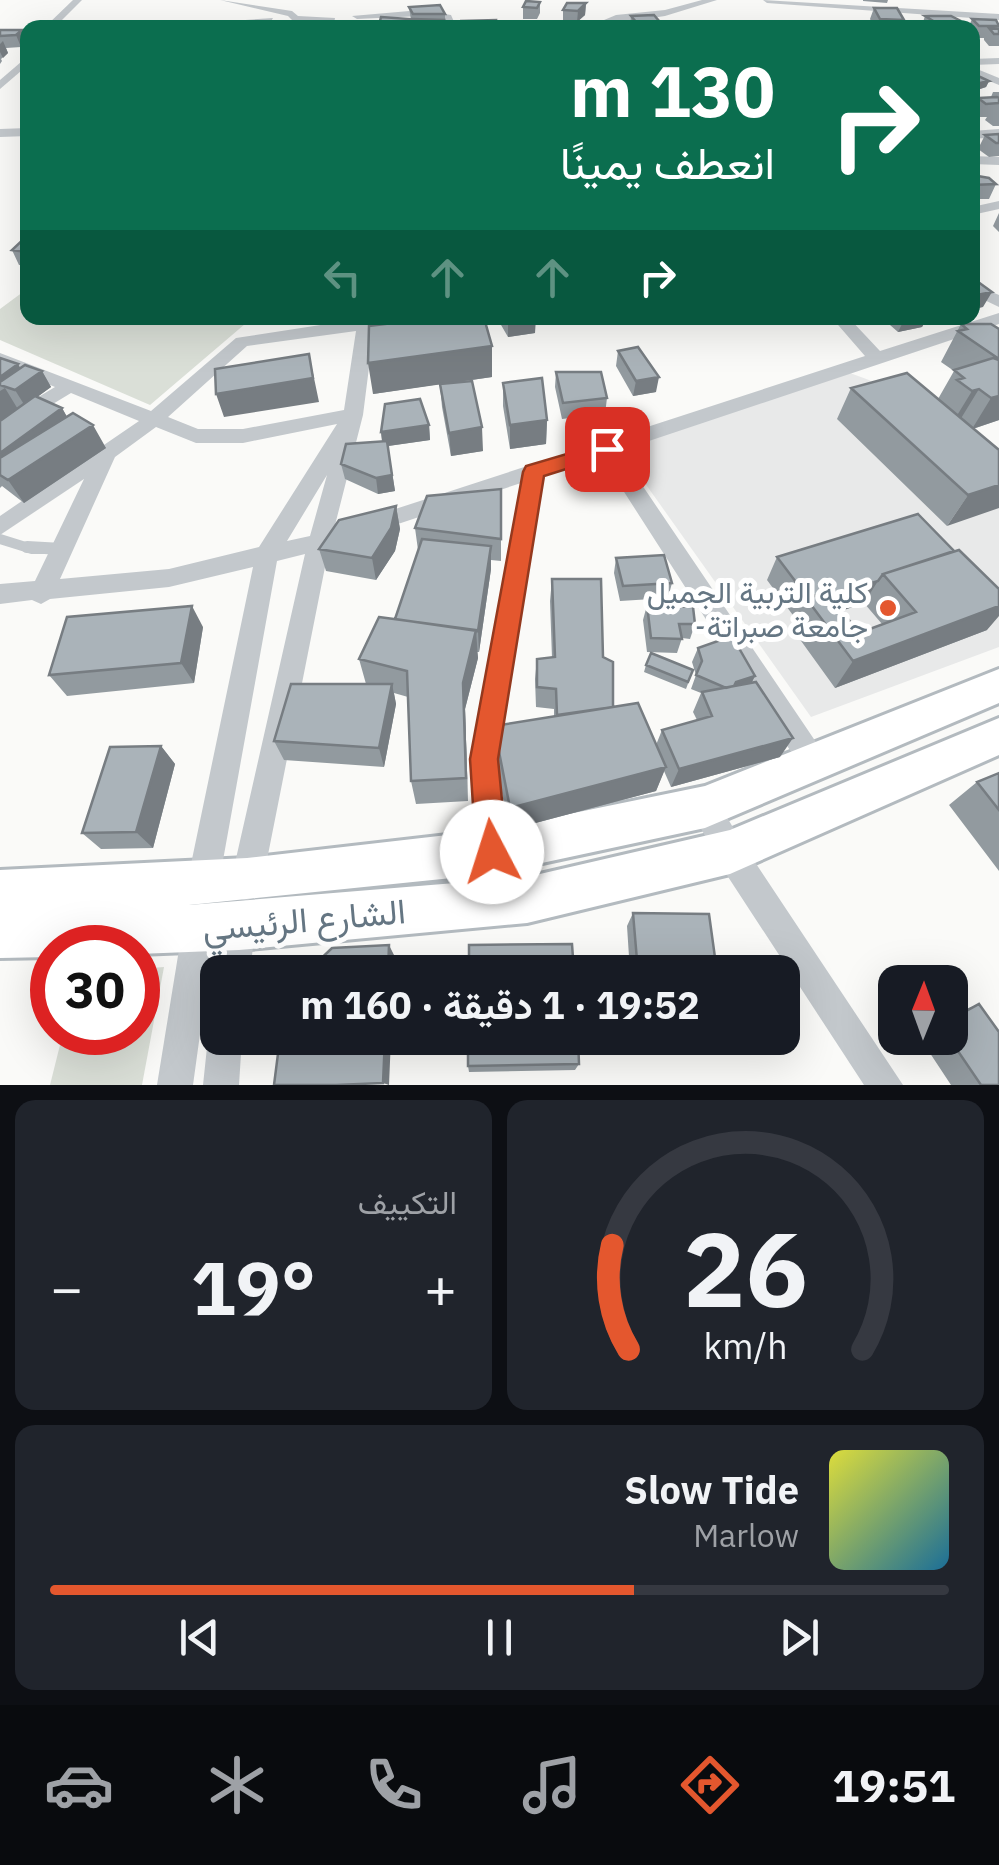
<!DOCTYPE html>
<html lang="ar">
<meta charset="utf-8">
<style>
:root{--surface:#171b24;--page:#20242c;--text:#f1f3f6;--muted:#9ea1a6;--line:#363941;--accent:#e4572e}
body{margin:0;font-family:"IBM Plex Sans",Vazirmatn,sans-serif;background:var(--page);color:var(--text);direction:rtl;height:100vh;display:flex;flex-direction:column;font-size:38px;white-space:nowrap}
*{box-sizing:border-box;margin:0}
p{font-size:32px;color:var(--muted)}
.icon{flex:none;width:55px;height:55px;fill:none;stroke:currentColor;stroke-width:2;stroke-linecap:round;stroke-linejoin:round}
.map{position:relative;height:1085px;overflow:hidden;direction:ltr}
.details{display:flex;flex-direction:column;gap:15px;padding:15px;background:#0d0f14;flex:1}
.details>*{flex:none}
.banner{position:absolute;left:20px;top:20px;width:960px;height:305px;border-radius:20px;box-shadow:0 10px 40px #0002;direction:rtl;background:#0b6e4f;color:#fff;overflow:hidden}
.needle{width:65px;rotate:1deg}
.buttons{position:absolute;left:878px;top:965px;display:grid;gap:20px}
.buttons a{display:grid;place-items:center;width:90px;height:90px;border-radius:20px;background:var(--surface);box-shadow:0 10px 40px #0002;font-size:50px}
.speed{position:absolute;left:30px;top:925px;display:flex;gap:20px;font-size:50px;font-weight:700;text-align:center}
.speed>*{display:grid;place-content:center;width:130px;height:130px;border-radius:50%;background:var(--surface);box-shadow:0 10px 40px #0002;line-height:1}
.speed .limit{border:15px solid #d22;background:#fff;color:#111}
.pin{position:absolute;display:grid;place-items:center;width:85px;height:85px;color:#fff;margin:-42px;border-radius:20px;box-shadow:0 5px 15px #0006}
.me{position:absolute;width:110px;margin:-55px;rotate:355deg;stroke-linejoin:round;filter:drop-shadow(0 0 8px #0008)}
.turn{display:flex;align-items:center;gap:35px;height:210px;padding:0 40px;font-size:45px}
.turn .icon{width:130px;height:130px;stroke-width:2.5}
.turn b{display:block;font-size:70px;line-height:85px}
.lanes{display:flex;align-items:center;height:95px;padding:0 40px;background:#0003;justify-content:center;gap:50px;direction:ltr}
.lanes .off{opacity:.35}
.big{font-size:75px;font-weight:700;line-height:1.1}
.details .tile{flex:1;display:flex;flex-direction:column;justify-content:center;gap:15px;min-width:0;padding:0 35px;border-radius:20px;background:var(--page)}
.details .dial{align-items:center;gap:0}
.dial svg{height:260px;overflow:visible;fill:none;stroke:var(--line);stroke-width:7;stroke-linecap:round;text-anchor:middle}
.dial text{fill:var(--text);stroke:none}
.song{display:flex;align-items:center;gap:30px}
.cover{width:120px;height:120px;border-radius:15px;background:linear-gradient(135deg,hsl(60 70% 55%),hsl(200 70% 35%))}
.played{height:10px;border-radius:5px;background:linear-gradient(90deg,var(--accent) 65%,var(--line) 65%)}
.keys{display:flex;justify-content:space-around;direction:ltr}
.heat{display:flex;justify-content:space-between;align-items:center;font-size:55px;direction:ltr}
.details .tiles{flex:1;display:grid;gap:15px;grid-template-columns:1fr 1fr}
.tile:last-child{grid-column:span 2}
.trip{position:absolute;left:200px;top:955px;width:600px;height:100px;border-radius:20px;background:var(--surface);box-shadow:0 10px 40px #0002;font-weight:700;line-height:100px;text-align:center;direction:rtl}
.dock{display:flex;height:160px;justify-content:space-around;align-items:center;background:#090b0e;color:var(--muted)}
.dock .icon{width:70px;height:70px}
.dock .current{color:var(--accent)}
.dock b{font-size:45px;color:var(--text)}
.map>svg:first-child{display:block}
</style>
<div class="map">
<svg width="999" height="1085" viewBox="0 0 999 1085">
<rect width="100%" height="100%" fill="#fafaf8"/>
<path fill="#e8e9e9" d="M850 373 869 380 981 464 999 459V647L811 717 620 448Z"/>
<path fill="#dadfd7" d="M27 289 28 318H252L150 405 0 340V309Z
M164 967 142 1085H50L63 1033 138 1032V969Z"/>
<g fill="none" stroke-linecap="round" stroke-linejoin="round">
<defs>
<path id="secondary" d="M999 669V703L705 828 491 874 189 905 527 877 730 830 999 718V755L730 874 527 923 239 950 138 954V948H52V957L0 958V870L247 858 491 830 705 786Z"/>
</defs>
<use href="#secondary" stroke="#b3babf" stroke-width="6"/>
<path stroke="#c3c8cc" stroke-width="10" d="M0 539 32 549H62"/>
<path stroke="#c3c8cc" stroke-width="12" d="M27 547 62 549"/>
<path fill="#c3c8cc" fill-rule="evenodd" d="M73 0H82L54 28H44Z
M220 0 292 11 298 16 335 18 333 28H323L325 21 294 22 288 16Z
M702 0H717L665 16 585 28 616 15 665 10Z
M763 0 999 14V20L767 3Z
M421 10 451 15 455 24 434 28 445 23 444 19 421 16 357 19 352 16Z
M273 18 270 23 170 28 174 25Z
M763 24 766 25 768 28H758Z
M28 56V65L0 89V80Z
M999 58V64L972 65V59Z
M972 67 999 78V85L972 74Z
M28 128V136L0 137V129Z
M999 129V137L972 139V131Z
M972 156 999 157V165L972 164Z
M999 201V209L972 215V207Z
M980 287 999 295V307L974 295 972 291Z
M999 313V324L619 451 822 751 826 760 822 769 812 773 802 769 601 456 544 476 498 759 506 852 502 863 491 867 480 863 476 852 470 759 521 483 329 547 262 885 257 896 246 901 235 896 230 885 305 554 277 561 218 888 213 899 202 904 191 899 186 888 253 567 169 587 50 599 41 604 32 600 0 604V584L35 581 84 479 0 535V516L139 421 71 393 0 436V420L55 387 0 364V353L151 411 236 338 366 318H416L414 322 374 328 363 415 334 529 865 356 832 318H849L880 351ZM356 331 344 410 243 429H198L168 417 247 346ZM337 424 259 547 169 569 60 579 115 457 156 427 196 443H243ZM327 475 310 536 287 541Z
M705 793 715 797 741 841 903 1085H864L719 863 690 807 695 797Z
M240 906 251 911 256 922 250 972 218 975 229 911Z
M199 909 210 914 215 925 193 1085H157L183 925 188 914Z
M218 1024V1038H242L239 1085H203L208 1038 213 1026Z"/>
<use href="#secondary" fill="#fff" fill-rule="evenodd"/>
</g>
<path fill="#929a9f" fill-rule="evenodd" d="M863 0H888L887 3 863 1Z
M540 2V13L537 19H523V7Z
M586 3 585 15 577 22 563 21V10Z
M409 7 445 14V28H360L380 21 409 23 411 20Z
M874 8 904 20 902 28H874L870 19Z
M631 16 660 22V24L674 28H630Z
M925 16 961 21 959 26H969L972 19 999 26V46H989L984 40V38H978L974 51H972V28H921Z
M0 30H22L27 42 21 47 6 48 8 53 1 59 2 61 0 64Z
M972 63 974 75 989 81 986 87 977 90 972 88Z
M993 92H999V126H993L985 120 987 117H980L975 113 972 117V110L978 98 991 97Z
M999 134V156L989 157 978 149 985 135Z
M972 175 996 184 989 199H972Z
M999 213V232L993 226Z
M28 235V266L19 265 12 250Z
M497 318H535V333L508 337Z
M882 318H927L922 327 898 332Z
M420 319 492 377 451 383 483 451 451 456 442 407 440 384 373 394Z
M961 324 999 329V420L973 429 999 450 947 526 837 419 851 388 938 399 954 371 941 362Z
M618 351 656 392 633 396 616 366Z
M0 358 18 364 20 368 42 371 51 387 37 397 62 408 67 417 106 448 24 503 2 486 0 488Z
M556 372 607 398 605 414 562 419 555 387Z
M503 383 547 420 546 444 510 449 503 406Z
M429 425 430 440 388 446 395 491 378 494 345 479 341 464 382 442 381 432Z
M501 489V561L491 560V569L479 652H477L478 658 465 709 468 801 416 804 411 781 408 697 394 693 396 704 384 767 284 760 274 741 366 684 359 659 395 619 418 550 415 528Z
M396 506 400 529 395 551 376 580 326 571 319 549Z
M918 514 987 630 835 688 791 627 795 618 767 580 777 557ZM864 603 882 624 859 633 841 611Z
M616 558 672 583 668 598 620 601 614 573Z
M552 579 603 657 613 707 656 745 662 730 697 720 693 712 701 693 691 689 696 675 692 662 698 648 755 676 751 683 780 757 671 787 664 771 656 791 509 830 494 751V726L554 716V709L536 707 535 679 537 659 552 658 550 601Z
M647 605 695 624 690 639 682 638 677 653 647 652 643 620Z
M203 627 194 683 67 696 49 675Z
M646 665 693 670 686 689 644 672Z
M161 746 175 764 153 848 101 849 82 833Z
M999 773V871L949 805 977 782Z
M633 913 717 972H630L627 926Z
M979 1004 999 1085H951L920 1038H950V1015Z
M579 1064 575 1070 469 1072 468 1066Z"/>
<path fill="#777d82" d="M586 3 585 15 577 22 578 11Z
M22 30 27 42 21 47 16 35Z
M3 41 8 53 3 58 0 52V44Z
M989 81 986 87 977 90 980 83Z
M992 292 983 307 972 310V296Z
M536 318 535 333 508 337V322Z
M580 318H614L580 322Z
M905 318H927L922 327 898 332Z
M492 346V377L373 394 368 363Z
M309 354 319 402 224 417 216 394Z
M18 364 27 380 0 385V377Z
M42 371 51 387 25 406 15 390Z
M659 377 656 392 633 396 636 381Z
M5 388 19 411 0 425V391Z
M979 389 960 420 953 422 972 391Z
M999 396V420L972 429 991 398Z
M62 408 75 431 93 425 106 448 24 503 8 480 0 475V453Z
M547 420 546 444 510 449V425Z
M429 425 430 440 388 446 395 491 378 494 376 478 383 447 381 432Z
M482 427 483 451 451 456 449 433Z
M999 485V508L947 526 968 495Z
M396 506 400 529 395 551 376 580 372 558Z
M491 546V569L479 652 478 631Z
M878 581 864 603 821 618 812 603Z
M192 606 203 627 194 683 181 663Z
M999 606V616L987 630 835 688 853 661Z
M476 630 478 658 465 709 468 801 463 683Z
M755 676 748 690 730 695 736 682Z
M392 684 396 704 384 767 379 748Z
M793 738 780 757 671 787 679 769Z
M161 746 175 764 153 848 136 832Z
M666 767 656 791 509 830 510 808Z
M389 945 395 957 394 972H388Z
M385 1038H391L389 1085 383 1083Z"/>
<path fill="#aab3b9" stroke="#777d82" stroke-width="2.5" d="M526 1 540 2 537 8 523 7Z
M567 3H586L578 11 563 10Z
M440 5 445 14H413L409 7Z
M874 8H897L904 20 880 19Z
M654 15 660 22 637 23 631 16Z
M925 16H951L961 21 935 22Z
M381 17 409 19 405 26 382 22V28H360L359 22 380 21Z
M412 19 444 20 441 27 408 25Z
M972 19 996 20 999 26H979Z
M496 20 495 28 460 27 461 21Z
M670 23 674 28 633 26Z
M881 23H897L902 28H885Z
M950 26H970L972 28H951Z
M989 28 999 29V34H994Z
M0 30H22L16 35 0 36Z
M972 75H976L989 81 980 83 972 81 974 80 972 79Z
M997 97 999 98V103L986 104 978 98Z
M999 134V143H996L985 135Z
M972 175 989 178 996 184 972 185Z
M28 235V252L12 250Z
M972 279H974L992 292 972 296Z
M433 318H484L492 346 368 363 369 326Z
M506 318H536L508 322Z
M961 324H991L999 329V359L958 331 967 329Z
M638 347 659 377 636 381 618 351Z
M309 354 313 378 216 394 215 369Z
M0 358 18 364 0 377Z
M993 358 999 360V396L991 398 979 389 972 391 957 380 964 378 954 370Z
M25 365 42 371 15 390 0 385V382Z
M556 372H601L607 398 563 403Z
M907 373 999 450V485L968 495 851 388Z
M542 378 547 420 510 425 503 383Z
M472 381 482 427 449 433 440 384Z
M35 396 62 408 0 453V421Z
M420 399 429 425 381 432 385 404Z
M73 413 93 425 8 480 0 475V458Z
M387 441 392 475 376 478 341 464 346 444Z
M501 489V539L415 528 427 496Z
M396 506 391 528 372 558 319 549 339 520Z
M918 514 954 551 883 574 878 581 830 597 827 592 808 598 777 557Z
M422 539 491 546 478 631 395 619Z
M959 550 999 589V606L853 661 806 598 827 592 859 633 916 612 883 574Z
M664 555 672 583 623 586 616 558Z
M552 579H601L603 657 613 662V707L557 715 556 689 537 687V659L555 657Z
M647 605 693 607 695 624H679L682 639 651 638Z
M192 606 181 663 49 675 67 617Z
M379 617 476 630 463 683 466 778 411 781 407 671 359 659Z
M732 636 755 676 736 682 734 686 726 688 696 675 702 661 698 648Z
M651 653 693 670 688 682 646 665Z
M756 682 793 738 679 769 662 730 712 716 702 692Z
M291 684H392L379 748 274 741Z
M638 703 666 767 510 808 494 726Z
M161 746 136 832 82 833 110 747Z
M999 773V810L977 782Z
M633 913 709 914 717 972H638Z
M572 944 574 972H469V945Z
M389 945 388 972H307L332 948Z
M979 1004 999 1032V1085H981L949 1038 950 1020Z
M280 1038H385L383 1083 336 1085H274Z
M468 1038H578L579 1064 468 1066Z"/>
<path fill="#e4572e" stroke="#94391e" stroke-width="2.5" d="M607 442 617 449 614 454 544 476 498 759 507 852 502 863 492 867 481 863 476 852 470 759 523 472 526 466Z"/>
<circle fill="#e4572e" stroke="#fff" stroke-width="4" cx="888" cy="608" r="10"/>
<g text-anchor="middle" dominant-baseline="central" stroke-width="10" stroke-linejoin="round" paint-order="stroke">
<g font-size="30" fill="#657683" stroke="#fff" text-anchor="end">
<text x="868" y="591">كلية التربية الجميل<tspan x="868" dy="34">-جامعة صبراتة</tspan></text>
</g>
<g font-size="35" fill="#657683" stroke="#fff">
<text transform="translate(304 919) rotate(-5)">الشارع الرئيسي</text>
</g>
</g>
</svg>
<div class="buttons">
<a><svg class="needle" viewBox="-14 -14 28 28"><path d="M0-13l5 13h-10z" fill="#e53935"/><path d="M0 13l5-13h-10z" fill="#9ea1a6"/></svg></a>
</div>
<div class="speed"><div class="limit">30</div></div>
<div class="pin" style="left:607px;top:449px;background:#d93025"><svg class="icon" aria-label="arrive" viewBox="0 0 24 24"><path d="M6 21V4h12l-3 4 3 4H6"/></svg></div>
<svg class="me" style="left:492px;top:852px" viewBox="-20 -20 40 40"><circle r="19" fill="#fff"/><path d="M0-13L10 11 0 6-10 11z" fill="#e4572e"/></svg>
<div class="trip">19:52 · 1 دقيقة · 160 m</div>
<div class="banner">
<div class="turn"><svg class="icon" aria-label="right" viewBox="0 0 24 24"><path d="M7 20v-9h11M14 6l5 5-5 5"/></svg><div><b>130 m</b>انعطف يمينًا</div></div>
<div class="lanes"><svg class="icon off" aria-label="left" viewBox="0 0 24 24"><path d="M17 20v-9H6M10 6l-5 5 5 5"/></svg><svg class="icon off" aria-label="ahead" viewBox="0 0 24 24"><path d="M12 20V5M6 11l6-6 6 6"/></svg><svg class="icon off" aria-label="ahead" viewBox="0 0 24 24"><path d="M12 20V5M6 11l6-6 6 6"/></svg><svg class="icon" aria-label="right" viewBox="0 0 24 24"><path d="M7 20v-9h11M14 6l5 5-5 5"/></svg></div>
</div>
</div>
<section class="details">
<div class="tiles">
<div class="tile dial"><svg viewBox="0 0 100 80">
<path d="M14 69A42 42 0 1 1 86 69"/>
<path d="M14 69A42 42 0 0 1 9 37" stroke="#e4572e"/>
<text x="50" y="56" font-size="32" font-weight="700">26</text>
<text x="50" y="72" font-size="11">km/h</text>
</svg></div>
<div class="tile"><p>التكييف</p>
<div class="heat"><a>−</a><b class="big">19°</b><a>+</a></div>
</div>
<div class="tile">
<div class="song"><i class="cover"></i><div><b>Slow Tide</b><p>Marlow</p></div></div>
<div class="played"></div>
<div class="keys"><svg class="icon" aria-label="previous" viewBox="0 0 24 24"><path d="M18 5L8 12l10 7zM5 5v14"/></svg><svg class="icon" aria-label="pause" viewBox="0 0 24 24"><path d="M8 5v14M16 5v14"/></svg><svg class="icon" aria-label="next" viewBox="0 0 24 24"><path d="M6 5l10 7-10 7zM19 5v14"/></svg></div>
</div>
</div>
</section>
<nav class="dock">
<b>19:51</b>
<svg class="icon current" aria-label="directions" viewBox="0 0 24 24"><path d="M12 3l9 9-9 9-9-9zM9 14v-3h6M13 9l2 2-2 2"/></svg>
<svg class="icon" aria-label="music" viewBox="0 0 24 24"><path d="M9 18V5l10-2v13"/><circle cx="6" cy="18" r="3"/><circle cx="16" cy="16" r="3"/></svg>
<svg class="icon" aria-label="phone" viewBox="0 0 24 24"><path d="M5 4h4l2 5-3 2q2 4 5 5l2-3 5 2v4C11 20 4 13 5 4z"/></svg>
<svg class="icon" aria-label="climate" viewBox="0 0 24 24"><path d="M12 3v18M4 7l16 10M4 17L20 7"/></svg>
<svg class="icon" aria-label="car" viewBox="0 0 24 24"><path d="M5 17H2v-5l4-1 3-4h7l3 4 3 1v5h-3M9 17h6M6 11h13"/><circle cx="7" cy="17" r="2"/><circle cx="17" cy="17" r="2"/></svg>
</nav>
